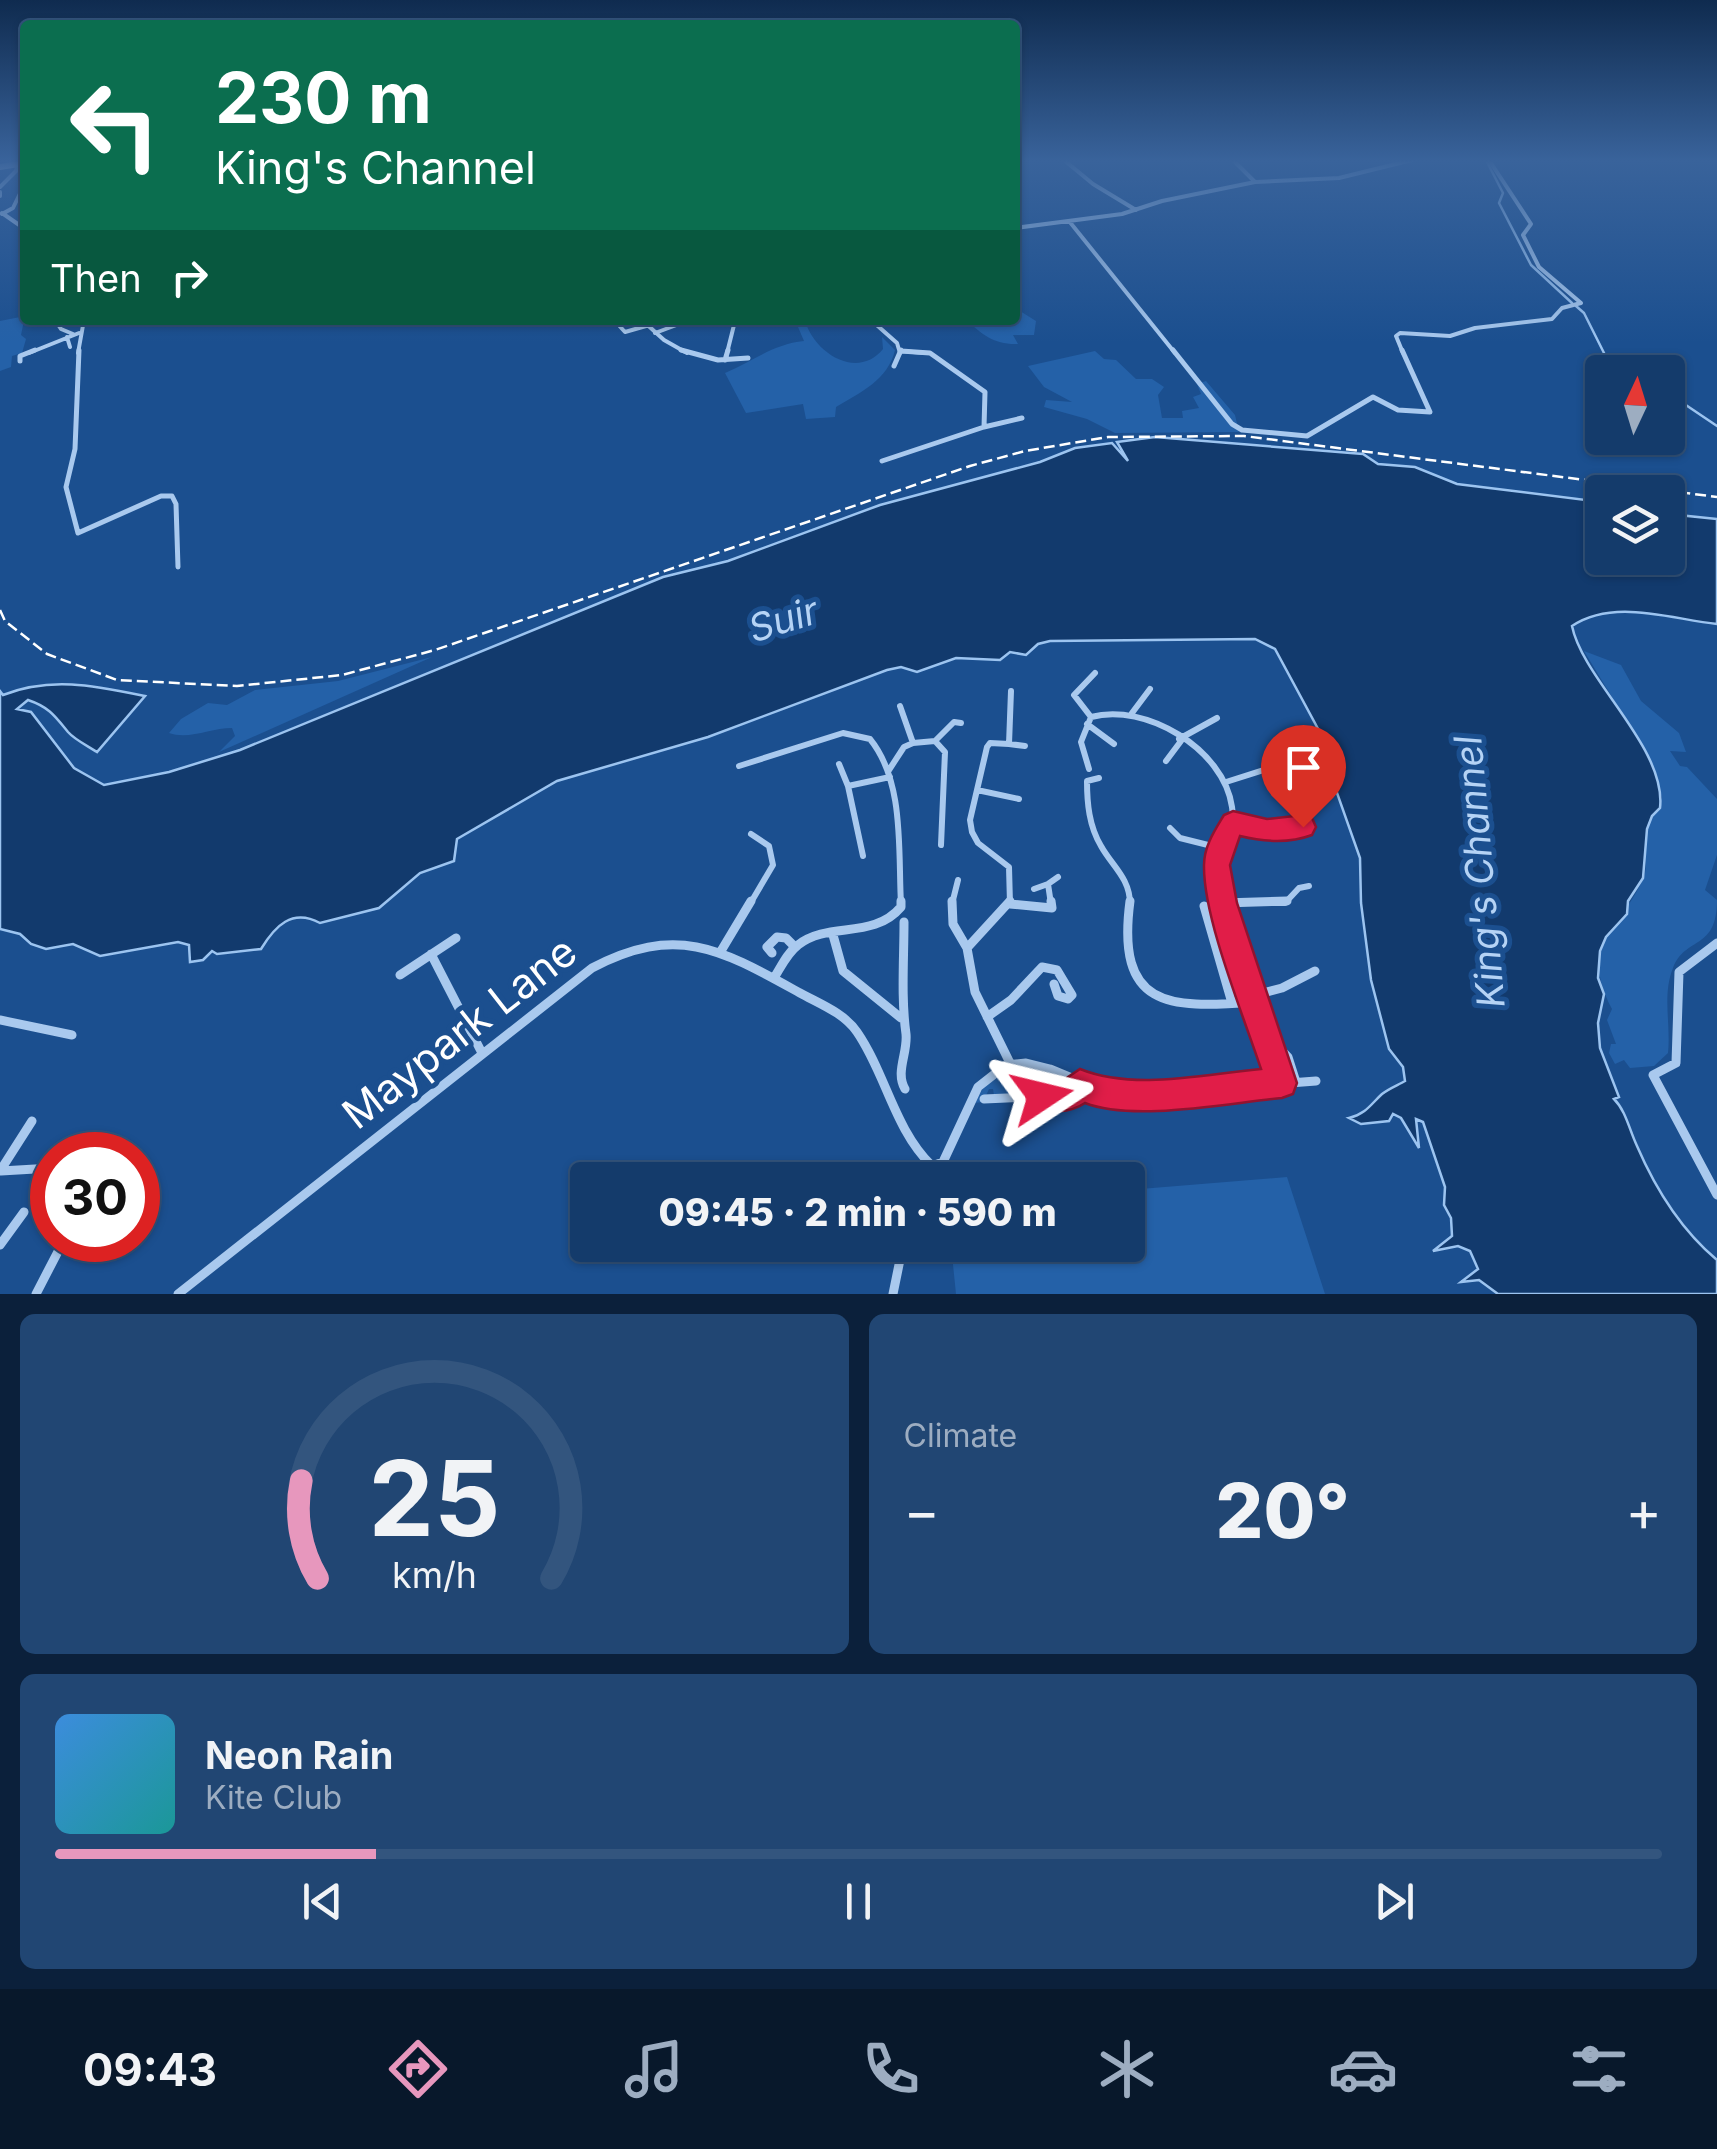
<!DOCTYPE html>
<meta charset="utf-8">
<style>
:root{--surface:#143b6b;--page:#214673;--text:#f1f3f6;--muted:#9dadc1;--line:#33557e;--accent:#e797bd}
body{margin:0;font-family:Inter,sans-serif;background:var(--page);color:var(--text);height:100vh;display:flex;flex-direction:column;font-size:38px;white-space:nowrap}
*{box-sizing:border-box;margin:0}
p{font-size:32px;color:var(--muted)}
.icon{flex:none;width:55px;height:55px;fill:none;stroke:currentColor;stroke-width:2;stroke-linecap:round;stroke-linejoin:round}
.map{position:relative;height:1294px;overflow:hidden}
.panel{display:flex;flex-direction:column;gap:20px;padding:20px;background:#0b203b;flex:1}
.panel>*{flex:none}
.top-card{position:absolute;left:20px;top:20px;width:1000px;height:305px;border-radius:10px;box-shadow:0 2px 8px #0004,0 0 0 2px var(--line);background:#0b6e4f;color:#fff;overflow:hidden}
.needle{width:65px;rotate:4deg}
.controls{position:absolute;left:1585px;top:355px;display:grid;gap:20px}
.controls a{display:grid;place-items:center;width:100px;height:100px;border-radius:10px;background:var(--surface);box-shadow:0 2px 8px #0004,0 0 0 2px var(--line);font-size:50px}
.speed{position:absolute;left:30px;top:1132px;display:flex;gap:20px;font-size:50px;font-weight:700;text-align:center}
.speed>*{display:grid;place-content:center;width:130px;height:130px;border-radius:50%;background:var(--surface);box-shadow:0 2px 8px #0004,0 0 0 2px var(--line);line-height:1}
.speed .limit{border:15px solid #d22;background:#fff;color:#111}
.pin{position:absolute;display:grid;place-items:center;width:85px;height:85px;color:#fff;margin:-102px -42px;border-radius:50% 50% 50% 0;rotate:-45deg;box-shadow:0 0 10px #0007}
.pin .icon{rotate:45deg}
.me{position:absolute;width:110px;margin:-55px;rotate:80deg;stroke-linejoin:round;filter:drop-shadow(0 0 8px #0008)}
.turn{display:flex;align-items:center;gap:35px;height:210px;padding:0 30px;font-size:45px}
.turn .icon{width:130px;height:130px;stroke-width:2.5}
.turn b{display:block;font-size:70px;line-height:85px}
.then{display:flex;align-items:center;height:95px;padding:0 30px;background:#0003;gap:20px;font-size:38px}
.big{font-size:75px;font-weight:800;line-height:1.1}
.panel .widget{flex:1;display:flex;flex-direction:column;justify-content:center;gap:15px;min-width:0;padding:0 35px;border-radius:15px;background:var(--page)}
.panel .dial{align-items:center;gap:0}
.dial svg{height:260px;overflow:visible;fill:none;stroke:var(--line);stroke-width:7;stroke-linecap:round;text-anchor:middle}
.dial text{fill:var(--text);stroke:none}
.song{display:flex;align-items:center;gap:30px}
.cover{width:120px;height:120px;border-radius:15px;background:linear-gradient(135deg,hsl(210 70% 55%),hsl(180 70% 35%))}
.played{height:10px;border-radius:5px;background:linear-gradient(90deg,var(--accent) 20%,var(--line) 20%)}
.keys{display:flex;justify-content:space-around;direction:ltr}
.heat{display:flex;justify-content:space-between;align-items:center;font-size:55px;direction:ltr}
.panel .tiles{flex:1;display:grid;gap:20px;grid-template-columns:1fr 1fr}
.widget:last-child{grid-column:span 2}
.trip{position:absolute;left:570px;top:1162px;width:575px;height:100px;border-radius:10px;background:var(--surface);box-shadow:0 2px 8px #0004,0 0 0 2px var(--line);font-weight:800;line-height:100px;text-align:center}
.menu{display:flex;height:160px;justify-content:space-around;align-items:center;background:#08182b;color:var(--muted)}
.menu .icon{width:70px;height:70px}
.menu .active{color:var(--accent)}
.menu b{font-size:45px;color:var(--text)}
.map>svg:first-child{display:block}
</style>
<div class="map">
<svg width="1717" height="1294" viewBox="0 0 1717 1294">
<rect width="100%" height="100%" fill="#1b4f8f"/>
<path fill="#2461a8" d="M1015 308 1036 321 1034 335H1013L1018 344C995 345 983 335 966 320H1015Z
M25 316 21 335 26 339 22 353 12 356 11 367 0 371V321Z
M795 320H805C813 352 857 381 883 349L882 337 895 350C888 380 861 392 836 407L835 417 806 419 803 404 746 413 725 373C754 361 773 344 804 341Z
M1095 351 1104 359 1116 360 1136 379H1152L1164 387 1158 395 1162 418H1183L1182 411 1199 408 1193 397 1201 394 1197 384 1206 381 1235 415 1239 432 1115 433 1087 419 1044 407 1046 400 1072 402 1044 387 1028 366Z
M1584 651 1621 665 1641 701 1679 733 1686 752 1670 751 1680 766 1687 767 1717 799V855L1705 890 1717 900C1717 951 1685 936 1673 968 1662 995 1671 1024 1668 1053L1654 1066 1630 1068 1624 1060 1615 1064 1609 1053 1611 1044H1616L1607 1020 1612 1009C1578 945 1619 932 1643 879 1649 866 1643 853 1645 841 1647 825 1654 811 1662 798L1649 758Z
M432 657 219 752 235 736 232 728C211 728 189 740 169 733L181 719 208 703 227 705 255 690 338 681Z
M1028 1067 1064 1080 1069 1091 994 1095 993 1089H989L983 1102 974 1103C987 1079 1001 1069 1028 1067Z
M1287 1177 1325 1294H956L951 1245H1128V1190Z"/>
<path fill="#123a6d" stroke="#9cc4f0" stroke-width="2.5" d="M1155 437 1363 454 1378 464 1415 467 1457 484 1602 502V558H1668V514L1717 519V624C1670 619 1614 598 1572 626 1583 680 1667 748 1660 808L1652 816 1647 829 1643 878 1628 901 1627 914 1606 937 1600 951 1598 978 1604 994 1598 1023 1600 1048 1619 1097 1614 1099C1626 1111 1629 1129 1637 1146 1656 1190 1680 1229 1717 1260V1294H1498L1479 1280 1461 1282 1478 1269 1470 1251 1458 1246 1433 1251 1452 1236 1451 1218 1444 1205 1445 1187 1423 1122 1416 1119 1419 1148 1401 1118 1393 1114 1389 1121 1361 1124 1349 1118C1366 1114 1371 1104 1382 1094 1388 1089 1398 1085 1405 1081L1403 1067 1389 1049 1371 980 1361 903 1360 858 1337 793 1324 740 1275 649 1255 639 1050 641 1038 644 1026 655 1010 652 1000 660 956 658 917 672 901 667 887 670 708 737 557 781 457 839 454 861 420 873 379 908 320 923C292 908 275 926 261 949L217 954 212 951 203 960 190 962 189 945 178 942 100 956 73 944 46 949 31 944 20 934 0 929V691L3 695C51 676 96 686 145 696L97 752C88 746 75 740 68 732 55 716 49 707 28 700L17 709 31 712 74 768 104 785 169 772 240 750 663 577 728 561 880 505 1040 462 1075 448 1112 443 1128 461 1117 442Z"/>
<g fill="none" stroke-linecap="round" stroke-linejoin="round">
<path stroke="#9cc4f0" stroke-width="2.5" d="M1486 160 1503 193 1499 203 1531 265 1572 303
M1576 306 1584 313 1609 363 1636 372
M1668 393 1717 426"/>
<path stroke="#a9c9ee" stroke-width="4" d="M1064 160 1093 184 1136 210
M1233 160 1255 182
M0 187 16 171 18 163
M0 192V196
M2 213 25 229
M2 214 13 208 25 183
M1069 221 1175 353
M1015 228 1122 214 1162 201 1255 182 1339 178 1412 160
M55 320 61 329 73 334
M614 320 625 332 646 326
M642 320 664 340 687 353
M871 320 897 343 900 353
M655 333 690 320
M67 337 70 347
M901 351 925 353
M29 353 79 333
M78 353 84 320
M727 353 734 325
M1403 353 1396 336 1400 333 1450 336 1475 328 1552 319 1562 308 1581 303 1539 267 1523 235 1531 224 1489 160"/>
<path stroke="#a9c9ee" stroke-width="5" d="M79 350 75 449 66 487 78 533 161 496H172L176 504 178 567
M681 350 718 360 748 358
M1173 350 1232 424 1242 430 1307 436 1373 397 1398 410 1430 412 1402 350
M901 351 930 353 985 392 984 427 1022 418
M725 360 728 350
M20 361V356L35 350
M894 366 901 350
M882 461 984 427"/>
<path stroke="#a9c9ee" stroke-width="6" d="M1132 713 1150 689
M1091 717C1145 702 1224 749 1232 807 1235 826 1224 834 1219 850 1214 868 1219 887 1224 904
M1087 724 1114 744
M1179 739 1217 718
M935 741 954 722 961 723
M913 743 935 741 945 752 941 845
M1009 744 1025 746
M1166 761 1181 741
M839 764 848 786 863 856
M739 766 843 733 870 739C905 782 898 852 901 904
M1089 769 1081 742 1091 717 1074 695 1095 673
M889 770 904 747 913 743 900 706
M1099 778 1087 781C1087 803 1089 826 1101 846 1112 866 1130 878 1130 904
M1226 782 1276 766
M848 786 890 777
M977 790 1019 799
M1233 823 1267 831 1303 827
M1170 828 1180 838 1220 848
M1034 889 1048 884
M1223 903H1285L1299 888 1309 886
M750 904 773 865 769 846 751 834
M952 904 958 880
M1010 904 1009 867 978 843 972 832 970 820 987 747 990 743 1009 744 1011 691
M1051 904 1048 884 1058 877"/>
<path stroke="#a9c9ee" stroke-width="9" d="M952 901 953 924 967 948
M1010 901 967 948 975 992 1010 1063
M1130 901C1116 1007 1167 1009 1254 1002
M1223 901 1282 1083
M1223 903 1287 901
M1010 904 1052 908 1051 901
M1204 906 1232 1003
M904 922C904 959 901 998 906 1034 908 1053 895 1072 905 1089
M833 935 843 971 901 1018
M1717 943 1679 972 1676 1063 1653 1075 1717 1195
M721 951 751 901
M772 953 767 947 777 937 786 938 795 947
M431 954 482 1053
M400 975 456 938
M774 978C781 967 787 953 798 945 829 921 873 940 901 907V901
M1251 996 1282 988 1315 971
M987 1017 1011 1000 1042 967 1057 970 1072 995 1068 999 1058 996 1054 984
M0 1020 72 1035
M1267 1035 1288 1057 1296 1082
M984 1099 1072 1095 1080 1085
M0 1171 32 1121
M1 1171 52 1168
M931 1180 934 1167
M0 1245 24 1212
M36 1294 64 1240
M178 1294 592 968C678 923 722 950 800 993 820 1004 844 1013 857 1032 886 1074 894 1129 932 1166L943 1162 978 1087 1006 1065 1026 1063 1050 1069 1115 1096 1316 1081
M893 1294 903 1245"/>
<path stroke="#f0f6ff" stroke-width="6" d="M0 167 25 163"/>
<path stroke="#fff" stroke-width="2.5" stroke-dasharray="11 5" stroke-linecap="butt" d="M0 610 5 621 47 654 117 680 237 686 342 675 435 650 970 466 1025 451 1108 437 1244 436 1717 497"/>
</g>
<linearGradient id="sky" x2="0" y2="1"><stop stop-color="#0f2b4f"/><stop offset="0.47" stop-color="#39639b"/><stop offset="1" stop-color="#39639b" stop-opacity="0"/></linearGradient>
<rect width="1717" height="342" fill="url(#sky)"/>
<path fill="#e11d48" stroke="#92132f" stroke-width="2.5" d="M1233 811 1267 819 1303 815 1312 818 1316 827 1312 835C1288 844 1264 842 1240 836L1230 865 1237 903 1297 1083 1293 1094 1282 1098C1228 1103 1134 1122 1085 1103 1070 1113 1049 1114 1031 1107L1027 1096 1031 1085 1065 1079 1080 1069C1135 1091 1204 1074 1261 1069 1244 1017 1203 918 1204 865 1204 846 1215 830 1224 815Z"/>
<g text-anchor="middle" dominant-baseline="central" stroke-width="10" stroke-linejoin="round" paint-order="stroke">
<g font-size="38" font-style="italic" fill="#b5d3f5" stroke="#1b4f8f">
<text transform="translate(783 619) rotate(-17)">Suir</text>
<text transform="translate(1479 872) rotate(-95)">King's Channel</text>
</g>
<g font-size="42" fill="#fff" stroke="#1b4f8f">
<text transform="translate(459 1032) rotate(-38)">Maypark Lane</text>
</g>
</g>
</svg>
<div class="controls">
<a><svg class="needle" viewBox="-14 -14 28 28"><path d="M0-13l5 13h-10z" fill="#e53935"/><path d="M0 13l5-13h-10z" fill="#9dadc1"/></svg></a>
<a><svg class="icon" aria-label="layers" viewBox="0 0 24 24"><path d="M12 4l9 5-9 5-9-5zM3 14l9 5 9-5"/></svg></a>
</div>
<div class="speed"><div class="limit">30</div></div>
<div class="pin" style="left:1303px;top:827px;background:#d93025"><svg class="icon" aria-label="arrive" viewBox="0 0 24 24"><path d="M6 21V4h12l-3 4 3 4H6"/></svg></div>
<svg class="me" style="left:1042px;top:1096px" viewBox="-20 -20 40 40"><path d="M0-17L14 15 0 8-14 15z" fill="#e11d48" stroke="#fff" stroke-width="4"/></svg>
<div class="trip">09:45 · 2 min · 590 m</div>
<div class="top-card">
<div class="turn"><svg class="icon" aria-label="left" viewBox="0 0 24 24"><path d="M17 20v-9H6M10 6l-5 5 5 5"/></svg><div><b>230 m</b>King's Channel</div></div>
<div class="then">Then<svg class="icon" aria-label="right" viewBox="0 0 24 24"><path d="M7 20v-9h11M14 6l5 5-5 5"/></svg></div>
</div>
</div>
<section class="panel">
<div class="tiles">
<div class="widget dial"><svg viewBox="0 0 100 80">
<path d="M14 69A42 42 0 1 1 86 69"/>
<path d="M14 69A42 42 0 0 1 9 39" stroke="#e797bd"/>
<text x="50" y="56" font-size="32" font-weight="700">25</text>
<text x="50" y="72" font-size="11">km/h</text>
</svg></div>
<div class="widget"><p>Climate</p>
<div class="heat"><a>−</a><b class="big">20°</b><a>+</a></div>
</div>
<div class="widget">
<div class="song"><i class="cover"></i><div><b>Neon Rain</b><p>Kite Club</p></div></div>
<div class="played"></div>
<div class="keys"><svg class="icon" aria-label="previous" viewBox="0 0 24 24"><path d="M18 5L8 12l10 7zM5 5v14"/></svg><svg class="icon" aria-label="pause" viewBox="0 0 24 24"><path d="M8 5v14M16 5v14"/></svg><svg class="icon" aria-label="next" viewBox="0 0 24 24"><path d="M6 5l10 7-10 7zM19 5v14"/></svg></div>
</div>
</div>
</section>
<nav class="menu">
<b>09:43</b>
<svg class="icon active" aria-label="directions" viewBox="0 0 24 24"><path d="M12 3l9 9-9 9-9-9zM9 14v-3h6M13 9l2 2-2 2"/></svg>
<svg class="icon" aria-label="music" viewBox="0 0 24 24"><path d="M9 18V5l10-2v13"/><circle cx="6" cy="18" r="3"/><circle cx="16" cy="16" r="3"/></svg>
<svg class="icon" aria-label="phone" viewBox="0 0 24 24"><path d="M5 4h4l2 5-3 2q2 4 5 5l2-3 5 2v4C11 20 4 13 5 4z"/></svg>
<svg class="icon" aria-label="climate" viewBox="0 0 24 24"><path d="M12 3v18M4 7l16 10M4 17L20 7"/></svg>
<svg class="icon" aria-label="car" viewBox="0 0 24 24"><path d="M5 17H2v-5l4-1 3-4h7l3 4 3 1v5h-3M9 17h6M6 11h13"/><circle cx="7" cy="17" r="2"/><circle cx="17" cy="17" r="2"/></svg>
<svg class="icon" aria-label="filters" viewBox="0 0 24 24"><path d="M4 7h16M4 17h16"/><circle cx="9" cy="7" r="2"/><circle cx="15" cy="17" r="2"/></svg>
</nav>
